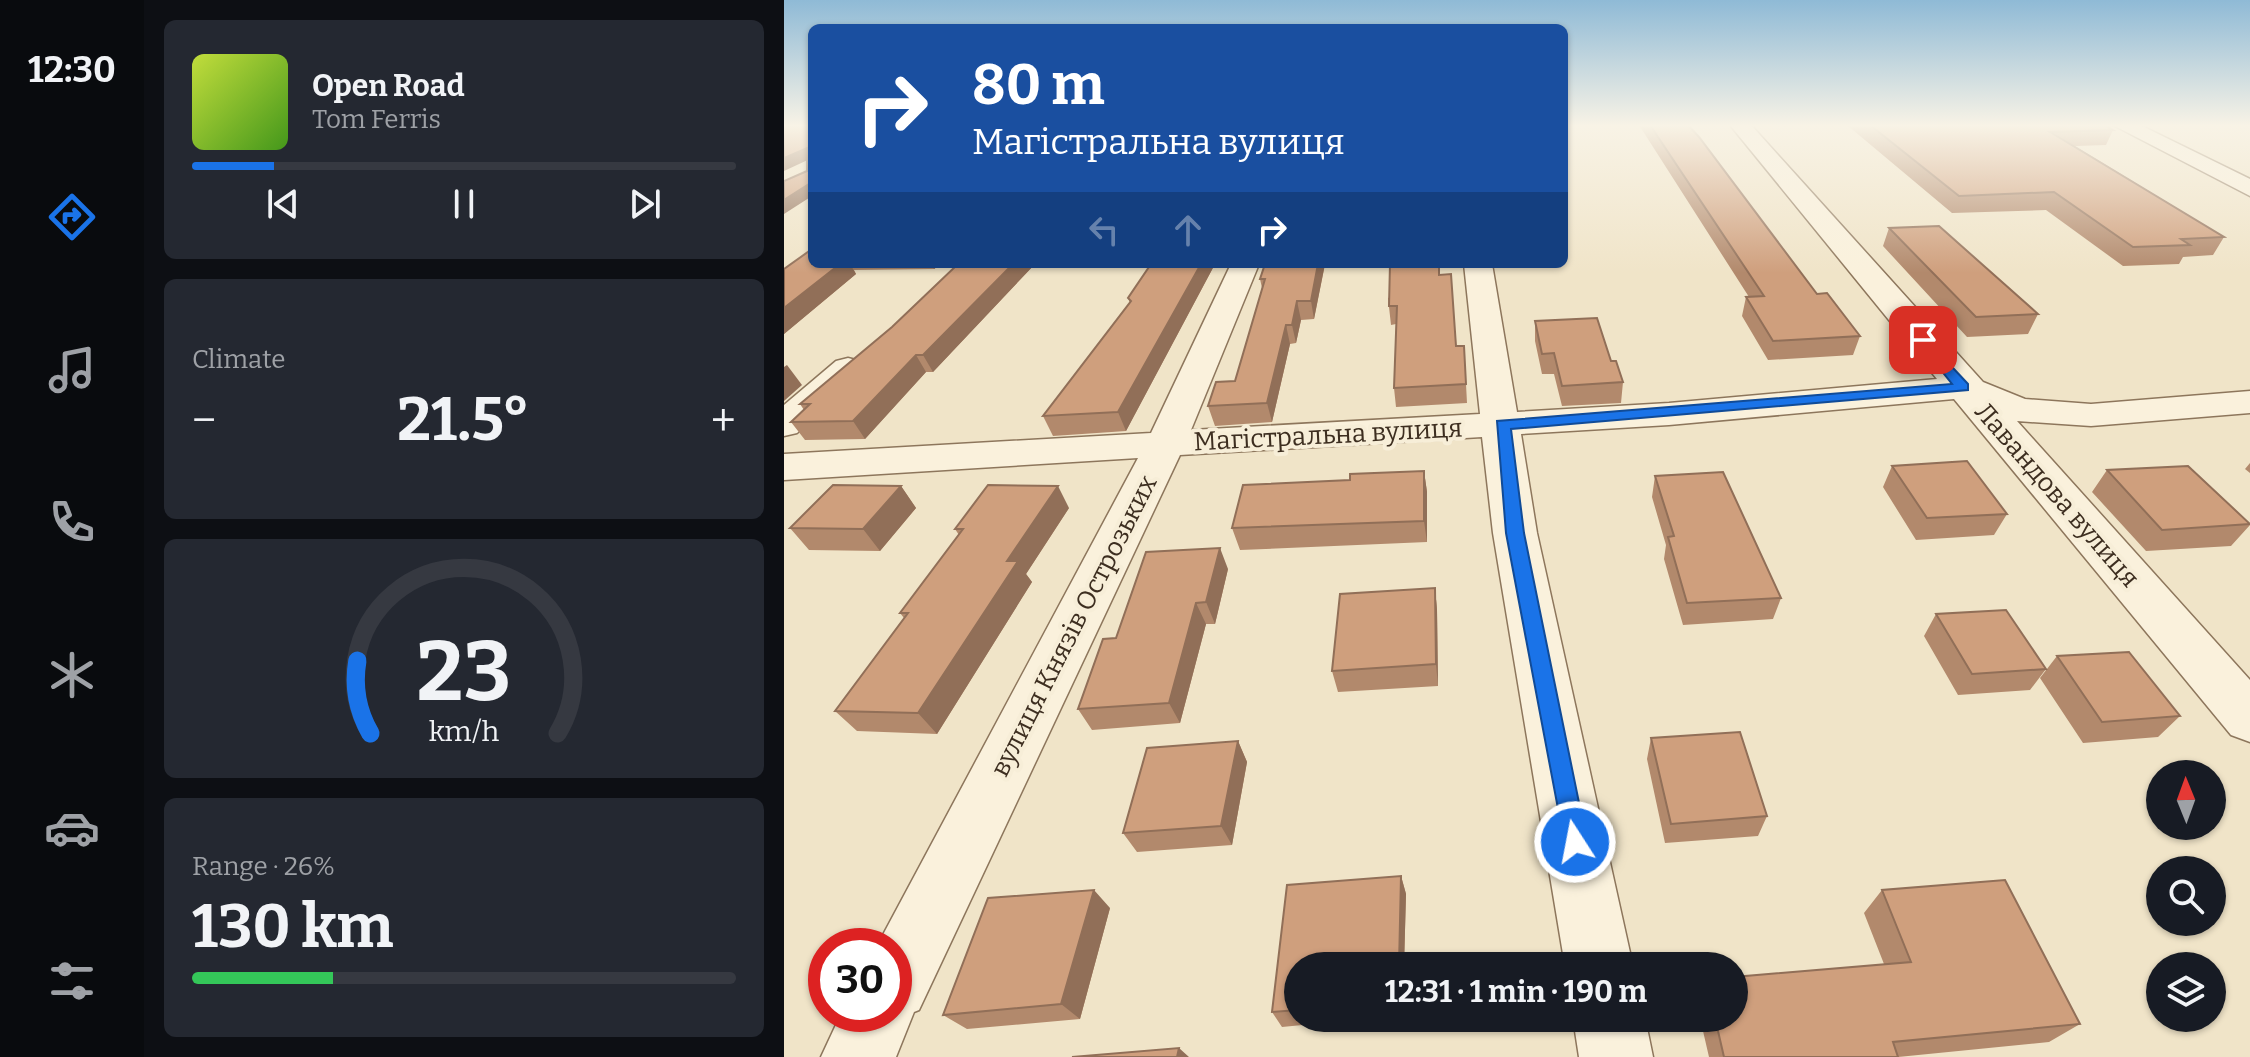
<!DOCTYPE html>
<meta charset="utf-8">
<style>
:root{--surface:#171b24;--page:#242831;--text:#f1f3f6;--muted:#9ea1a6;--line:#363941;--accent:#1a73e8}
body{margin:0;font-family:Bitter,serif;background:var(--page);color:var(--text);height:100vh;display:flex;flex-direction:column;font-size:30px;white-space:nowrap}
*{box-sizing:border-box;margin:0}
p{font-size:26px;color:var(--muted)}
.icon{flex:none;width:44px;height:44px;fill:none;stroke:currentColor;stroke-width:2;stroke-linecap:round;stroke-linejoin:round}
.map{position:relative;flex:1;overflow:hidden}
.sheet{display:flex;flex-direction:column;gap:20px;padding:20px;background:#0d0f14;width:640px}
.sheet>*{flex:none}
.top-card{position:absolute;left:24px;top:24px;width:760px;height:244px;border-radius:12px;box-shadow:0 2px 6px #0004;background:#1a4fa0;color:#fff;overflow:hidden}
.needle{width:52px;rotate:359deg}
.fabs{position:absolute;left:1362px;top:760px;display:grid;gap:16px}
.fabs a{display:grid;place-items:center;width:80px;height:80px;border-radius:50%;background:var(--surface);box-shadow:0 2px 6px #0004;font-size:40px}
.speed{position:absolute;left:24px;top:928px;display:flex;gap:16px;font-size:40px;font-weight:700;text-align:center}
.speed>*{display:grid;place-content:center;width:104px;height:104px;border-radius:50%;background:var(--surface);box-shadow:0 2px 6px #0004;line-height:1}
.speed .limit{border:12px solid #d22;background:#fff;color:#111}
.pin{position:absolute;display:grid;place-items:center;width:68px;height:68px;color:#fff;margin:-34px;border-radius:16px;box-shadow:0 4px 12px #0006}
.me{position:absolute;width:88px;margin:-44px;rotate:349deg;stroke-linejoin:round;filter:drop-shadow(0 0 6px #0008)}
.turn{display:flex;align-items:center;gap:28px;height:168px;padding:0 32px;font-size:36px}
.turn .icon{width:104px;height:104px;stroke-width:2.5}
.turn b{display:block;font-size:56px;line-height:68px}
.lanes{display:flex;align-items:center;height:76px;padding:0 32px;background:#0003;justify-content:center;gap:40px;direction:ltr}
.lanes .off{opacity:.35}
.big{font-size:60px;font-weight:700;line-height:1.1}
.sheet .widget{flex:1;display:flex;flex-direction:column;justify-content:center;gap:12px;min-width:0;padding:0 28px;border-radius:12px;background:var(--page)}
.sheet .dial{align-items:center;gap:0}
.dial svg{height:208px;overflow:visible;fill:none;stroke:var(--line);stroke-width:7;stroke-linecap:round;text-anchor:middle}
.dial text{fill:var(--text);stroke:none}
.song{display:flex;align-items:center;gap:24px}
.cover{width:96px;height:96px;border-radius:12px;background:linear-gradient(135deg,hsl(70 70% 55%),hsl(100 70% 35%))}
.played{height:8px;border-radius:4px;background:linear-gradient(90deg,var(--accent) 15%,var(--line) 15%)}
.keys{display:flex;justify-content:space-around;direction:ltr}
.heat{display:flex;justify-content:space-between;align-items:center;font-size:44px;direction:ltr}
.charge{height:12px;border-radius:6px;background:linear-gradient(90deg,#34c759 26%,var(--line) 0)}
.trip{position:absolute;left:500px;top:952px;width:464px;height:80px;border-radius:40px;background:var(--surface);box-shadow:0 2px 6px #0004;font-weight:700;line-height:80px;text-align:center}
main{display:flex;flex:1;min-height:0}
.dock{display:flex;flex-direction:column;width:144px;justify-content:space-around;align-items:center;background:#090b0e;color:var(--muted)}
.dock .icon{width:56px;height:56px}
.dock .on{color:var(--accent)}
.dock b{font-size:36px;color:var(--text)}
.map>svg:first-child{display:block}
</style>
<main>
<nav class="dock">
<b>12:30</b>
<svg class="icon on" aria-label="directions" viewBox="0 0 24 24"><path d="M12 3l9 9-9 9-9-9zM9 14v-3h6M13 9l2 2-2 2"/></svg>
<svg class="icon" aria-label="music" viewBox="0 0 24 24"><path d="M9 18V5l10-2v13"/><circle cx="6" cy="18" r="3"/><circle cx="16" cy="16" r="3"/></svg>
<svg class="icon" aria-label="phone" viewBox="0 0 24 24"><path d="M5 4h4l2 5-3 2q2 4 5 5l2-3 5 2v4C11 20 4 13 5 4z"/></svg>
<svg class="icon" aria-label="climate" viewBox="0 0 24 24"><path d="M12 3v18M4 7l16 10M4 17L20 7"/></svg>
<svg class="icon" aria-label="car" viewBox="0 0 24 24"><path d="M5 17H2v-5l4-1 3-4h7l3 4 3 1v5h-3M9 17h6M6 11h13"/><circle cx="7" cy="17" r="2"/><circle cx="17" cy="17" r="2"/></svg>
<svg class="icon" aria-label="filters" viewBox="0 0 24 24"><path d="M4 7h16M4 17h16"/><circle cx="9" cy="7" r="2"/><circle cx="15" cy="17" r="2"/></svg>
</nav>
<section class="sheet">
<div class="widget">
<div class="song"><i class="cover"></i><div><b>Open Road</b><p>Tom Ferris</p></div></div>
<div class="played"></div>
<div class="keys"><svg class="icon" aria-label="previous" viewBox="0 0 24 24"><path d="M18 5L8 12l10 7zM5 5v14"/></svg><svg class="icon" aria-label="pause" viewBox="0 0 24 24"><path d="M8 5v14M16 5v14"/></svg><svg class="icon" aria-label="next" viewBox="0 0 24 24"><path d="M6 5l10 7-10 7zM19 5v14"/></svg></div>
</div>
<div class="widget"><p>Climate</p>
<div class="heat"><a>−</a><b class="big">21.5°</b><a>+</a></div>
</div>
<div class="widget dial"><svg viewBox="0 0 100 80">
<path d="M14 69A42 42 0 1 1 86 69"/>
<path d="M14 69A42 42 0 0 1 9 41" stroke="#1a73e8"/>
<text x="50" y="56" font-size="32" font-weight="700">23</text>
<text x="50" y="72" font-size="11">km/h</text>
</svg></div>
<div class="widget"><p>Range · 26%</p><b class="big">130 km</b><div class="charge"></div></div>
</section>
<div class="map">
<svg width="1466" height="1057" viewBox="0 0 1466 1057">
<rect width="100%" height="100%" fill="#f0e4c8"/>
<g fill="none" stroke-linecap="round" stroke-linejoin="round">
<defs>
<path id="minor" d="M946 125H967L1199 382 1241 399 1307 404 1466 391V413L1307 426 1233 421 1466 680V742L1447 735 1170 399 885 425 737 434 753 533 849 966H781L709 533 698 437 396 455 135 1010 130 1012 112 1057H37L57 1014H110V946H93L354 458 0 480V454L367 433 447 264H475L407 430 696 414 680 264H708L733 412 885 403 1153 379Z
M1329 125H1356L1466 179V196Z
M64 358 76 361 81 368 76 375 13 433 0 436V405L52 361Z
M789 1018H861L869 1057H795Z"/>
</defs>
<use href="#minor" stroke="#8d765c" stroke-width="3"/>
<use href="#minor" fill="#faf1dc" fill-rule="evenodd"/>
</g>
<path fill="#b2896c" d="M855 125H904L1033 294 1076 336 1069 355 984 360 958 316 962 297H965Z
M1063 125H1320L1329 130 1322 145 1291 146 1440 237 1429 255 1399 257 1395 264 1339 266 1262 210 1168 213Z
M1105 228 1254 314 1244 334 1183 337 1099 246Z
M28 264H157L150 269 70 270 72 274 0 334V269Z
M174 264H251L149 372H142L81 439 21 440 7 422 20 410 16 404 108 327Z
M367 264H431L342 431 269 436 259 416 346 303 344 298Z
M541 264 530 319 517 320 512 343 506 344 488 422 431 426 424 406 451 381 478 288 476 279Z
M656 275 672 346H680L683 403 612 407 610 388 612 324 607 325 604 298Z
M751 321 827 361 839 382 837 403 778 406 770 374H758L751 341Z
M1466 463V473L1461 469Z
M1108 466 1223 514 1210 535 1132 540 1099 487Z
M1323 470 1466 525 1447 546 1362 551 1308 492Z
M640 471 643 492V542L456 550 448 528 566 480Z
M871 476 997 598 989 619 899 625 880 559 882 545 868 497Z
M117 486 132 508 96 551 25 550 6 528Z
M285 508 242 574 248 582 153 734 73 731 51 711 120 618 116 613 175 535 171 529Z
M444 569 431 624H422L396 723 308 730 294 709 332 638Z
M651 588 653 610 654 686 554 692 548 671Z
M1152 614 1262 669 1246 690 1174 695 1140 636Z
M1273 656 1396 716 1374 737 1299 743 1256 678Z
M867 738 983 816 974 836 881 843 863 759Z
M454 741 463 762 448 845 353 852 339 833Z
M617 876 622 894 620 966H514V1018H590L498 1027 488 1012 503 885Z
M1098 890 1296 1024 1265 1042 1114 1057H925L916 1018H950L1100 964 1080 913Z
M326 908 296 1019 183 1029 159 1015Z"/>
<path fill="#916f58" d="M23 148 28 158 0 171V158Z
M28 182V196L0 214V200Z
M56 264H66L72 274 0 334V308Z
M147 264H157L150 269Z
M229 264H251L149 372 139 355Z
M417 264H431L342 431 334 412Z
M534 264H541L530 319 527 301Z
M513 301 517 320 512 343 508 325Z
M502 325 506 344 488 422 483 403Z
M132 355 142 372 81 439 69 421Z
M3 365 18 385 0 401V367Z
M640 471 643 492V542L640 521Z
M117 486 132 508 96 551 79 529Z
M274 486 285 508 242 574 248 582 153 734 134 713 223 561Z
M436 548 444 569 431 624 422 602Z
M651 588 653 610 654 686 652 664Z
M412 603 422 624 396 723 385 703Z
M454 741 463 762 448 845 437 826Z
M617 876 622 894 620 966H615Z
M310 890 326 908 296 1019 277 1004Z
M395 1048 405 1057H393Z"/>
<path fill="#cf9f7d" stroke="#916f58" stroke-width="2" d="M0 125H28V182L0 200V181L23 171V148L0 158Z
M866 125H904L915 137 1033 294 1043 293 1076 336 989 341 962 297 980 296Z
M1086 125H1320L1329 130 1266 132 1440 237 1397 239 1406 245 1349 247 1270 192 1175 196Z
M1155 226 1254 314 1192 317 1105 228Z
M28 249V264H56L0 308V269Z
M174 264H229L139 355H132L69 421 7 422 26 404H16L108 327Z
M367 264H417L334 412 259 416 347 301 344 298Z
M481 264H534L527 301H513L508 325H502L483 403 424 406 432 382 451 381 481 279H476Z
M606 264H655V275L667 274 672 346H680L682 384 610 388 613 306H605Z
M813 318 827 361H832L839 382 778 386 770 353 758 354 751 321Z
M1183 461 1223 514 1143 518 1108 466Z
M1404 466 1466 524 1378 530 1323 470Z
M640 471V521L448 528 459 485 566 480V474Z
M939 472 997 598 903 603 884 537 890 536 871 476Z
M49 485 117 486 79 529 6 528Z
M204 485 274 486 223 561H234L134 713 51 711 124 613H116L179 529H171Z
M436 548 422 602 412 603 385 703 294 709 319 639 332 638 362 552Z
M651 588 652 664 548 671 556 594Z
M1222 610 1262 669 1188 674 1152 614Z
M1345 652 1396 716 1318 722 1273 656Z
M956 732 983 816 887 824 867 738Z
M454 741 437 826 339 833 363 748Z
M617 876 615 966H514V1010L488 1012 503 885Z
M1221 880 1296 1024 1109 1042 1114 1057H940L931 1018H950V977L1127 962 1098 890Z
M310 890 277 1004 159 1015 204 898Z
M395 1048 393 1057H288Z"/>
<linearGradient id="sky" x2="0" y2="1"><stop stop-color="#8fbad6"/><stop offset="0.46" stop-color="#f8f3e6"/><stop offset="1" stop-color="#f8f3e6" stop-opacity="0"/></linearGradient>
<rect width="1466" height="273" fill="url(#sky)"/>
<path fill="#1a73e8" stroke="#114b97" stroke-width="2" d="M1139 336 1184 384V390L727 429 740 533 803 842 800 851 791 855 782 851 722 533 713 421 1168 384 1133 340Z"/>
<g text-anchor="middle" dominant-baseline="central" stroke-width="8" stroke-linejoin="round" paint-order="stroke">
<g font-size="26" fill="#3d2e20" stroke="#f7eed8">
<text transform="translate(544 435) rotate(-3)">Магістральна вулиця</text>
<text transform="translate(1273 495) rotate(49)">Лавандова вулиця</text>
<text transform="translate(290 626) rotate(-63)">вулиця Князів Острозьких</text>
</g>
</g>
</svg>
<div class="fabs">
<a><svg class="needle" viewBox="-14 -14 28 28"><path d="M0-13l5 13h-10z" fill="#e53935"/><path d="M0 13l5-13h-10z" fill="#9ea1a6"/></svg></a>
<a><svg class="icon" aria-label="search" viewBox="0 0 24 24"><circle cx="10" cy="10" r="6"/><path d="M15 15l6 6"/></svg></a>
<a><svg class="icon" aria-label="layers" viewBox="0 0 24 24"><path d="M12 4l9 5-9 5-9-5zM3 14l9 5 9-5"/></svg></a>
</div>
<div class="speed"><div class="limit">30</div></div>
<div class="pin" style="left:1139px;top:340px;background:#d93025"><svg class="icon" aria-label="arrive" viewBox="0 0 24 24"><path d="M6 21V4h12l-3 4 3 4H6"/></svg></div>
<svg class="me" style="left:791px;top:842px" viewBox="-20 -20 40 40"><circle r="17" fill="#1a73e8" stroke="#fff" stroke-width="3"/><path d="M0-11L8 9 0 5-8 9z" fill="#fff"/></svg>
<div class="trip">12:31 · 1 min · 190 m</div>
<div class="top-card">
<div class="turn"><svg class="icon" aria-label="right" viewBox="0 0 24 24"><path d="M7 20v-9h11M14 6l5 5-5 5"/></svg><div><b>80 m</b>Магістральна вулиця</div></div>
<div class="lanes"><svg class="icon off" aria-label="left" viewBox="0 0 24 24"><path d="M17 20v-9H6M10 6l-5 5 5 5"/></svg><svg class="icon off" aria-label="ahead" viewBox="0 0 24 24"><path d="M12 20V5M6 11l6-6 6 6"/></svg><svg class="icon" aria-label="right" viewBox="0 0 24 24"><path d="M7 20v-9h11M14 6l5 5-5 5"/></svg></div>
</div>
</div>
</main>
